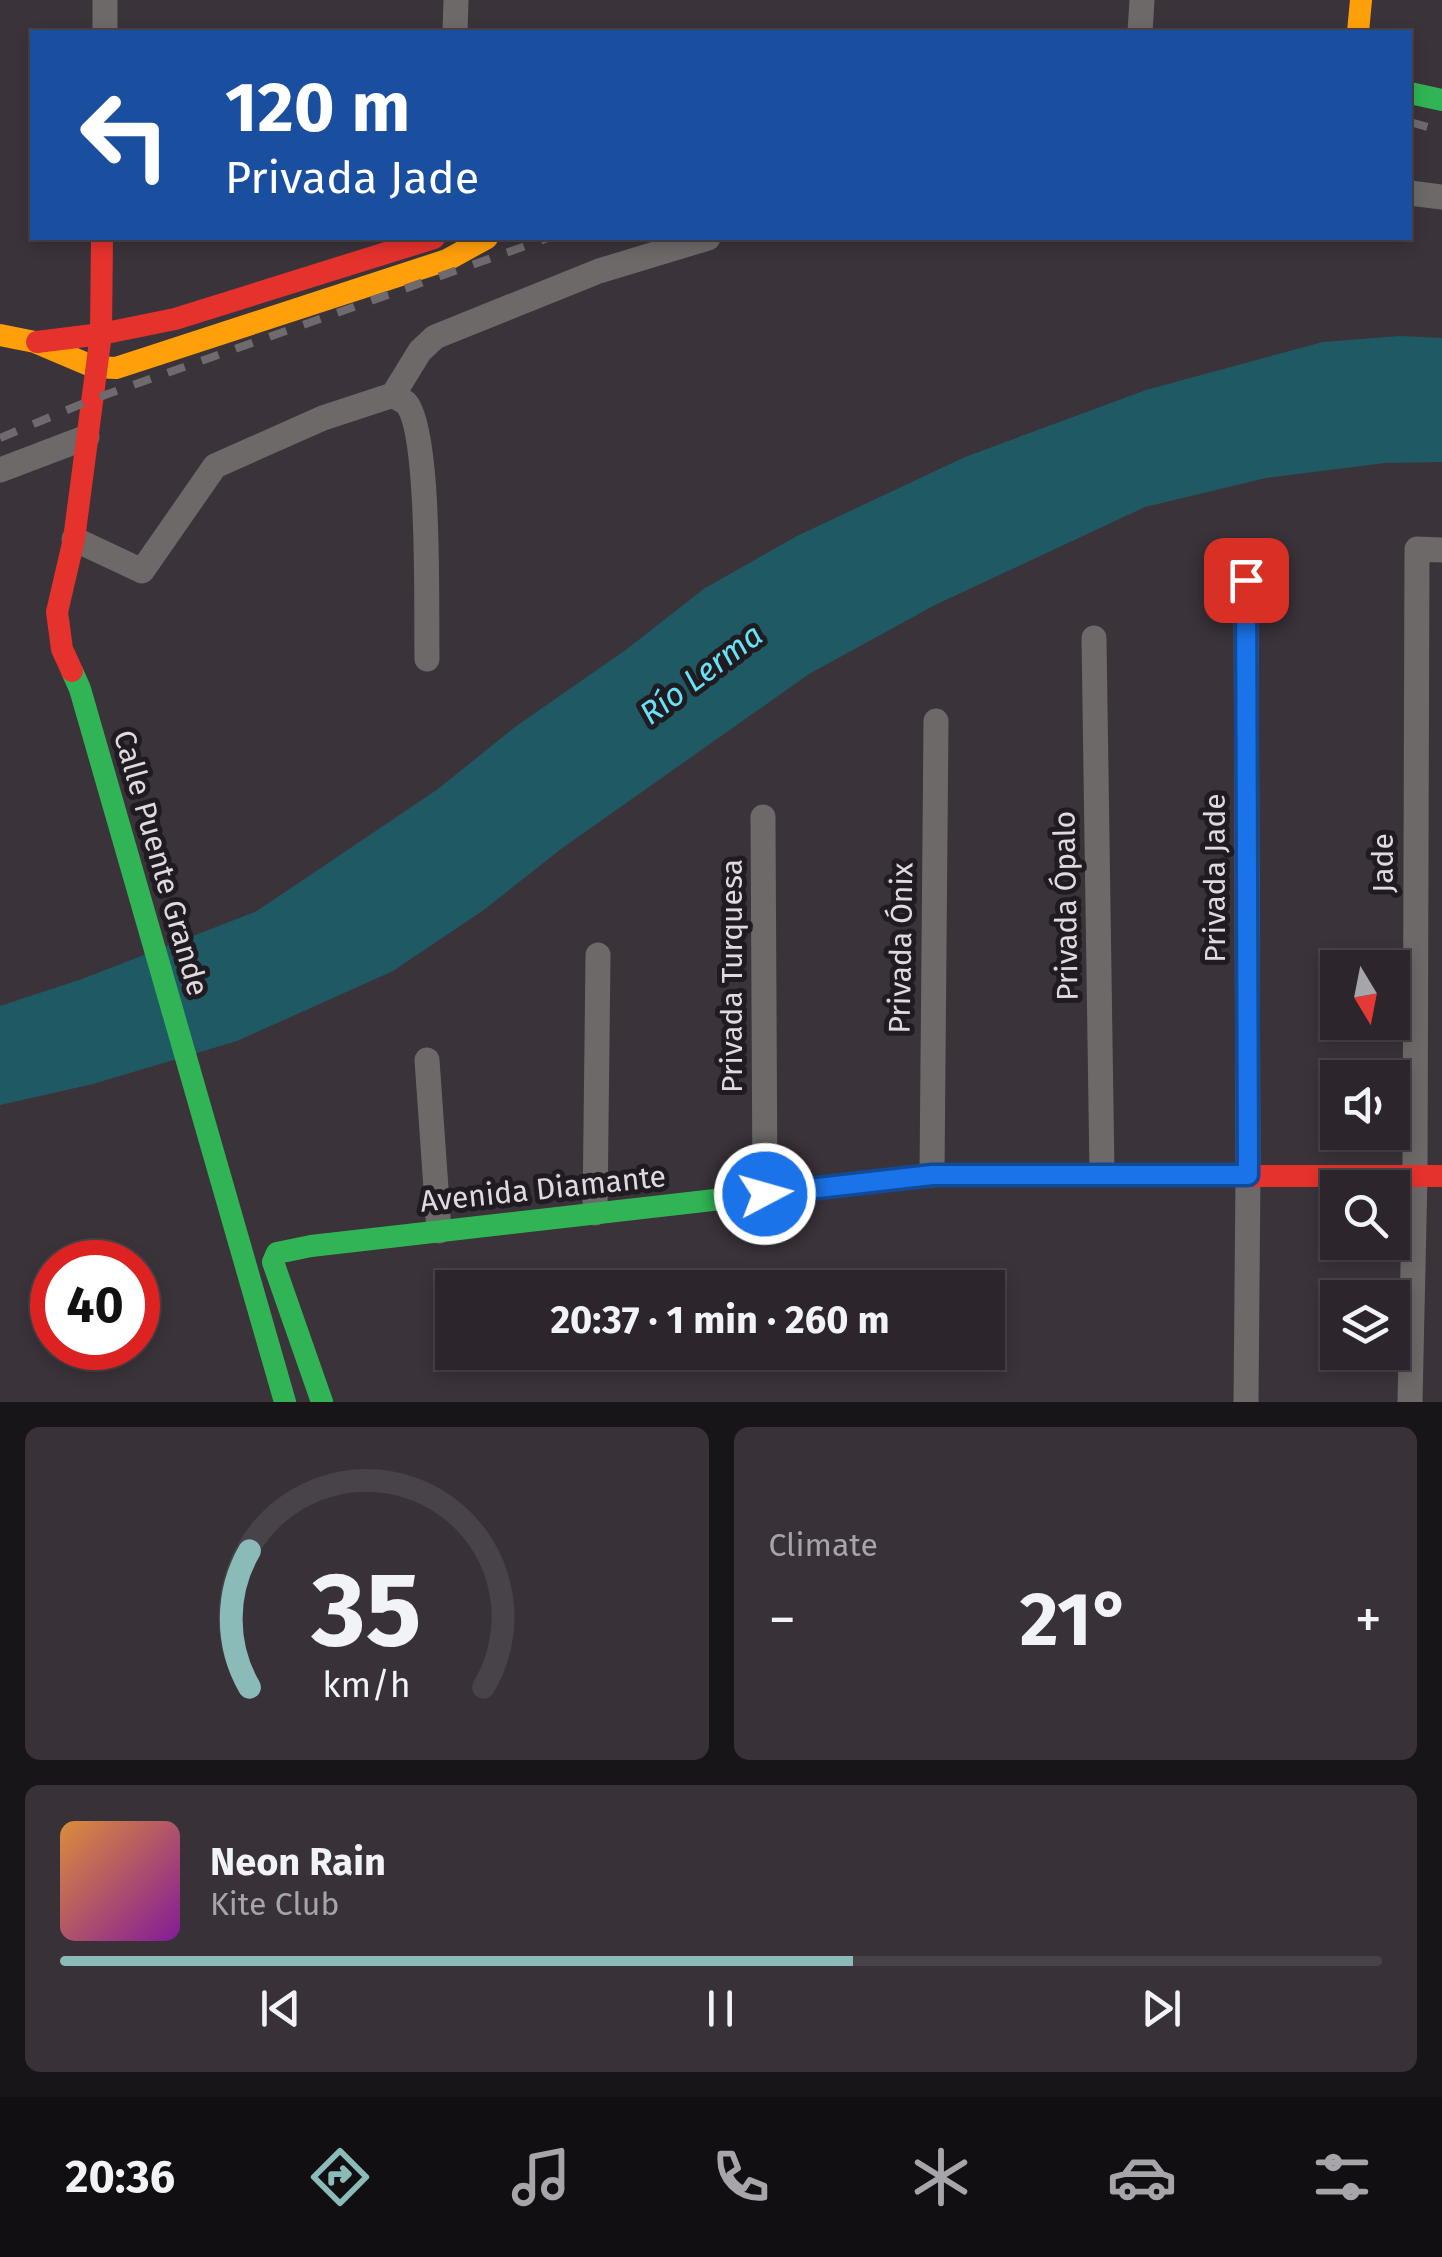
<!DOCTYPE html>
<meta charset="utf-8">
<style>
:root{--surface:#2c262c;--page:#383238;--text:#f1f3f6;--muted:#a6a5a9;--line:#484348;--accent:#8bbbb9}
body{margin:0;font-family:"Fira Sans",sans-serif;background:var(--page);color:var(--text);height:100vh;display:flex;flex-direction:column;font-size:38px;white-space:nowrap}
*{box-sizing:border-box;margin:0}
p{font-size:32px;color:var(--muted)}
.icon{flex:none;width:55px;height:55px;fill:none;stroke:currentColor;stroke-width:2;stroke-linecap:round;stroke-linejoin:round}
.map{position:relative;height:1402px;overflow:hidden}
.side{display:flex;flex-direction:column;gap:25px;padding:25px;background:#181518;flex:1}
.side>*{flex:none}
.guide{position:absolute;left:30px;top:30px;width:1382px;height:210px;border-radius:0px;box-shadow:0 5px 15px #0003,0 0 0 2px var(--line);background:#1a4fa0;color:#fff;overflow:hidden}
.needle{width:65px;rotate:170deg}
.tools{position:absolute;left:1320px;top:950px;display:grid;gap:20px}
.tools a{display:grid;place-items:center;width:90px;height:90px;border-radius:0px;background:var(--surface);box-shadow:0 5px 15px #0003,0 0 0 2px var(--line);font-size:50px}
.speed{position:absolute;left:30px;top:1240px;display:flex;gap:20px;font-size:50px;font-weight:700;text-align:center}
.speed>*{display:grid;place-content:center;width:130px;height:130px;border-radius:50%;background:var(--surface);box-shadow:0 5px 15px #0003,0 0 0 2px var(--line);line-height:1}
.speed .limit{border:15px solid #d22;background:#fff;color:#111}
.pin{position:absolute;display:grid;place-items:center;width:85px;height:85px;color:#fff;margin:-42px;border-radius:20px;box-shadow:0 5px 15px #0006}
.me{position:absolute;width:110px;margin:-55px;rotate:84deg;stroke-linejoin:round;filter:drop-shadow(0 0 8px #0008)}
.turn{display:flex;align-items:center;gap:35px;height:210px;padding:0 30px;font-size:45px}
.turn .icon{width:130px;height:130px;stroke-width:2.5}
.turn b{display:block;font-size:70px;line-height:85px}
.big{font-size:75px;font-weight:700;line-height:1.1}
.side .widget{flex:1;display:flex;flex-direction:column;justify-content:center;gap:15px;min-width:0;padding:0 35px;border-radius:15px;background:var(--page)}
.side .dial{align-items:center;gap:0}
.dial svg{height:260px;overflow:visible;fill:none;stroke:var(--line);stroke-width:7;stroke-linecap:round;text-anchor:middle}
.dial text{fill:var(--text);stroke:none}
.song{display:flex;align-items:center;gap:30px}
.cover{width:120px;height:120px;border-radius:15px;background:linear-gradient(135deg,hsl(30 70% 55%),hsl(290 70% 35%))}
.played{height:10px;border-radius:5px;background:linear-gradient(90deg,var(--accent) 60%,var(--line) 60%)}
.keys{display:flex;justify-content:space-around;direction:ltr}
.heat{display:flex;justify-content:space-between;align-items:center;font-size:55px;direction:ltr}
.side .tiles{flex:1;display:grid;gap:25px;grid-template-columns:1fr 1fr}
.widget:last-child{grid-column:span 2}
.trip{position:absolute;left:435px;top:1270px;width:570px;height:100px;border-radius:0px;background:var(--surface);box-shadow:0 5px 15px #0003,0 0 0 2px var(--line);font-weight:700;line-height:100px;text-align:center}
.tabs{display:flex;height:160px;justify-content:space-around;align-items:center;background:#120f12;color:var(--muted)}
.tabs .icon{width:70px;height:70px}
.tabs .active{color:var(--accent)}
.tabs b{font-size:45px;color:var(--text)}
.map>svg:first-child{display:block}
</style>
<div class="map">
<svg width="1442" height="1402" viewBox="0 0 1442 1402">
<rect width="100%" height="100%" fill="#3a333a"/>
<path fill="#1f5a64" d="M1400 336 1442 338V462L1385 463 1266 478 1145 507 935 605 809 674 561 849 485 909 393 971 237 1041 93 1084 0 1105V1006L82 979 257 911 438 789 515 727 627 649 705 588 797 536 965 457 1146 390 1323 342Z"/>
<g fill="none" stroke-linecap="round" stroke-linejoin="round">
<path stroke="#6c6968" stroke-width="25" d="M105 32V0
M455 32 456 0
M1140 32 1142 0
M1410 193 1442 197
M393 395C397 398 402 400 406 403 431 431 426 614 427 659
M0 470 87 437
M74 539 142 571 215 466 323 418 393 395 420 351 435 337 599 271 708 238
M1094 638 1102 1174
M763 817 765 1194
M427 1060 439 1231
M932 1175 936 721
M595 1213 598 955
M1246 1402 1248 1175 1246 581
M1410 1402 1415 1176 1417 549 1442 550"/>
<path stroke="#30b455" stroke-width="22" d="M1410 93 1442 100
M72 671 80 689 285 1402
M322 1402 273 1262 277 1253 311 1246 932 1175 1241 1176"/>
<path stroke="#ff9f0a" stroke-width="22" d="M1358 32 1361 0
M0 335 35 342 94 367 116 368 447 260 487 238"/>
<path stroke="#e5322d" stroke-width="22" d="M37 342 101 334 175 319 434 238
M72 671 62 649 57 612 74 539 101 334 102 238
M1241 1176H1442"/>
<path stroke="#6f6a6d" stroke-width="8" stroke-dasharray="18 18" stroke-linecap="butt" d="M1410 122 1442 131
M0 438 91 400 548 238"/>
</g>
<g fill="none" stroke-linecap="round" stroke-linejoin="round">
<defs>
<path id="route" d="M765 1194 932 1175H1248L1246 580"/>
</defs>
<use href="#route" stroke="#114b97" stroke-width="25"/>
<use href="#route" stroke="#1a73e8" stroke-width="18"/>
</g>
<g text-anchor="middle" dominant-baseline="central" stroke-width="10" stroke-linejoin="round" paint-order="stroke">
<g font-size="30" fill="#e0d9e0" stroke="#201b20">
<text transform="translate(161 863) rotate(74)">Calle Puente Grande</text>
<text transform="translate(1383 863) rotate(-90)">Jade</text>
<text transform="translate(1215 878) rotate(-90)">Privada Jade</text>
<text transform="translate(1066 906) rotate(-91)">Privada Ópalo</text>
<text transform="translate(901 948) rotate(-89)">Privada Ónix</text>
<text transform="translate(732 976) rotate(-90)">Privada Turquesa</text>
<text transform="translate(543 1189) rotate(-6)">Avenida Diamante</text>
</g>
<g font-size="32" font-style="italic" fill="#67e3f7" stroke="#201b20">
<text transform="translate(701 674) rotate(-37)">Río Lerma</text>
</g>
</g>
</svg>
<div class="tools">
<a><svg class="needle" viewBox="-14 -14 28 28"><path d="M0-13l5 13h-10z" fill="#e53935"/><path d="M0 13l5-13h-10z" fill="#a6a5a9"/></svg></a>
<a><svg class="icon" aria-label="sound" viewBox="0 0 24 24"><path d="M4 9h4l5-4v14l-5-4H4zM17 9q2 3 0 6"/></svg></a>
<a><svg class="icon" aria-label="search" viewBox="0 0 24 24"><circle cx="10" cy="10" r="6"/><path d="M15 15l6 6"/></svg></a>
<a><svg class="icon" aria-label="layers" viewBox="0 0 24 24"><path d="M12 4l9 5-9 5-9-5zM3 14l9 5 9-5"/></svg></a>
</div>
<div class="speed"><div class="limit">40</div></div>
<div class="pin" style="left:1246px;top:580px;background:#d93025"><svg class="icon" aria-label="arrive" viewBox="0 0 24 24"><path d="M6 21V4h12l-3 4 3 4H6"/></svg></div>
<svg class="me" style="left:765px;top:1194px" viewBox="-20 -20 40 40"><circle r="17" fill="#1a73e8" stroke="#fff" stroke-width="3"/><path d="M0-11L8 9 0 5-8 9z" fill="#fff"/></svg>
<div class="trip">20:37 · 1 min · 260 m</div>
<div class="guide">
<div class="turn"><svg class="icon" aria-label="left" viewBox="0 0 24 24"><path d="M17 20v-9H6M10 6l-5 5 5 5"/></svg><div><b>120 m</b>Privada Jade</div></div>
</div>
</div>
<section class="side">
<div class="tiles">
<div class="widget dial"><svg viewBox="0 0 100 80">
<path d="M14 69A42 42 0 1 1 86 69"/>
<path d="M14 69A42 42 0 0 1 14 27" stroke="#8bbbb9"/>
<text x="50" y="56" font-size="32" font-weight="700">35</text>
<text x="50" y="72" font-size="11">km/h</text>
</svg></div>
<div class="widget"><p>Climate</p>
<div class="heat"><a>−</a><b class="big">21°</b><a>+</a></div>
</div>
<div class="widget">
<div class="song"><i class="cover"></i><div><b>Neon Rain</b><p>Kite Club</p></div></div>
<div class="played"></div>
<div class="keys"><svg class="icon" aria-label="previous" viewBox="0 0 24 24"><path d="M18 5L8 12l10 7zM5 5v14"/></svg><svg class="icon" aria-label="pause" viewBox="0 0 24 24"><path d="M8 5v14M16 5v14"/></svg><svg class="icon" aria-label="next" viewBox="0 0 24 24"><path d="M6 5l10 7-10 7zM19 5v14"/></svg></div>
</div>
</div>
</section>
<nav class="tabs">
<b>20:36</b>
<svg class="icon active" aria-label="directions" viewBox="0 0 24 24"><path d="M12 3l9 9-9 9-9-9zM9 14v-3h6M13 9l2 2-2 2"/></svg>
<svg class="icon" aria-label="music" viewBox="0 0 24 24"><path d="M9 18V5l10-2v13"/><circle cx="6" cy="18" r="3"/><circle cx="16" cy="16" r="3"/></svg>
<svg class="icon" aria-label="phone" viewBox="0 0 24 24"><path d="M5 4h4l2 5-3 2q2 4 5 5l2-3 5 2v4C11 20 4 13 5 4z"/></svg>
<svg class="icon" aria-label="climate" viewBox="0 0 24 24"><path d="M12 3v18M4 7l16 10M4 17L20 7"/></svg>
<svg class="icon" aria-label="car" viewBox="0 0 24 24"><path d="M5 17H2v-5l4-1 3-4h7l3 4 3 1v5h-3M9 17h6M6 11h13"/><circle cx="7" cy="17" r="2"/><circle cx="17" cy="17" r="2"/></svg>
<svg class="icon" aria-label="filters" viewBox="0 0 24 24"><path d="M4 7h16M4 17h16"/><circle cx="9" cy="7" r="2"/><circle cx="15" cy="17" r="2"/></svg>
</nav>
